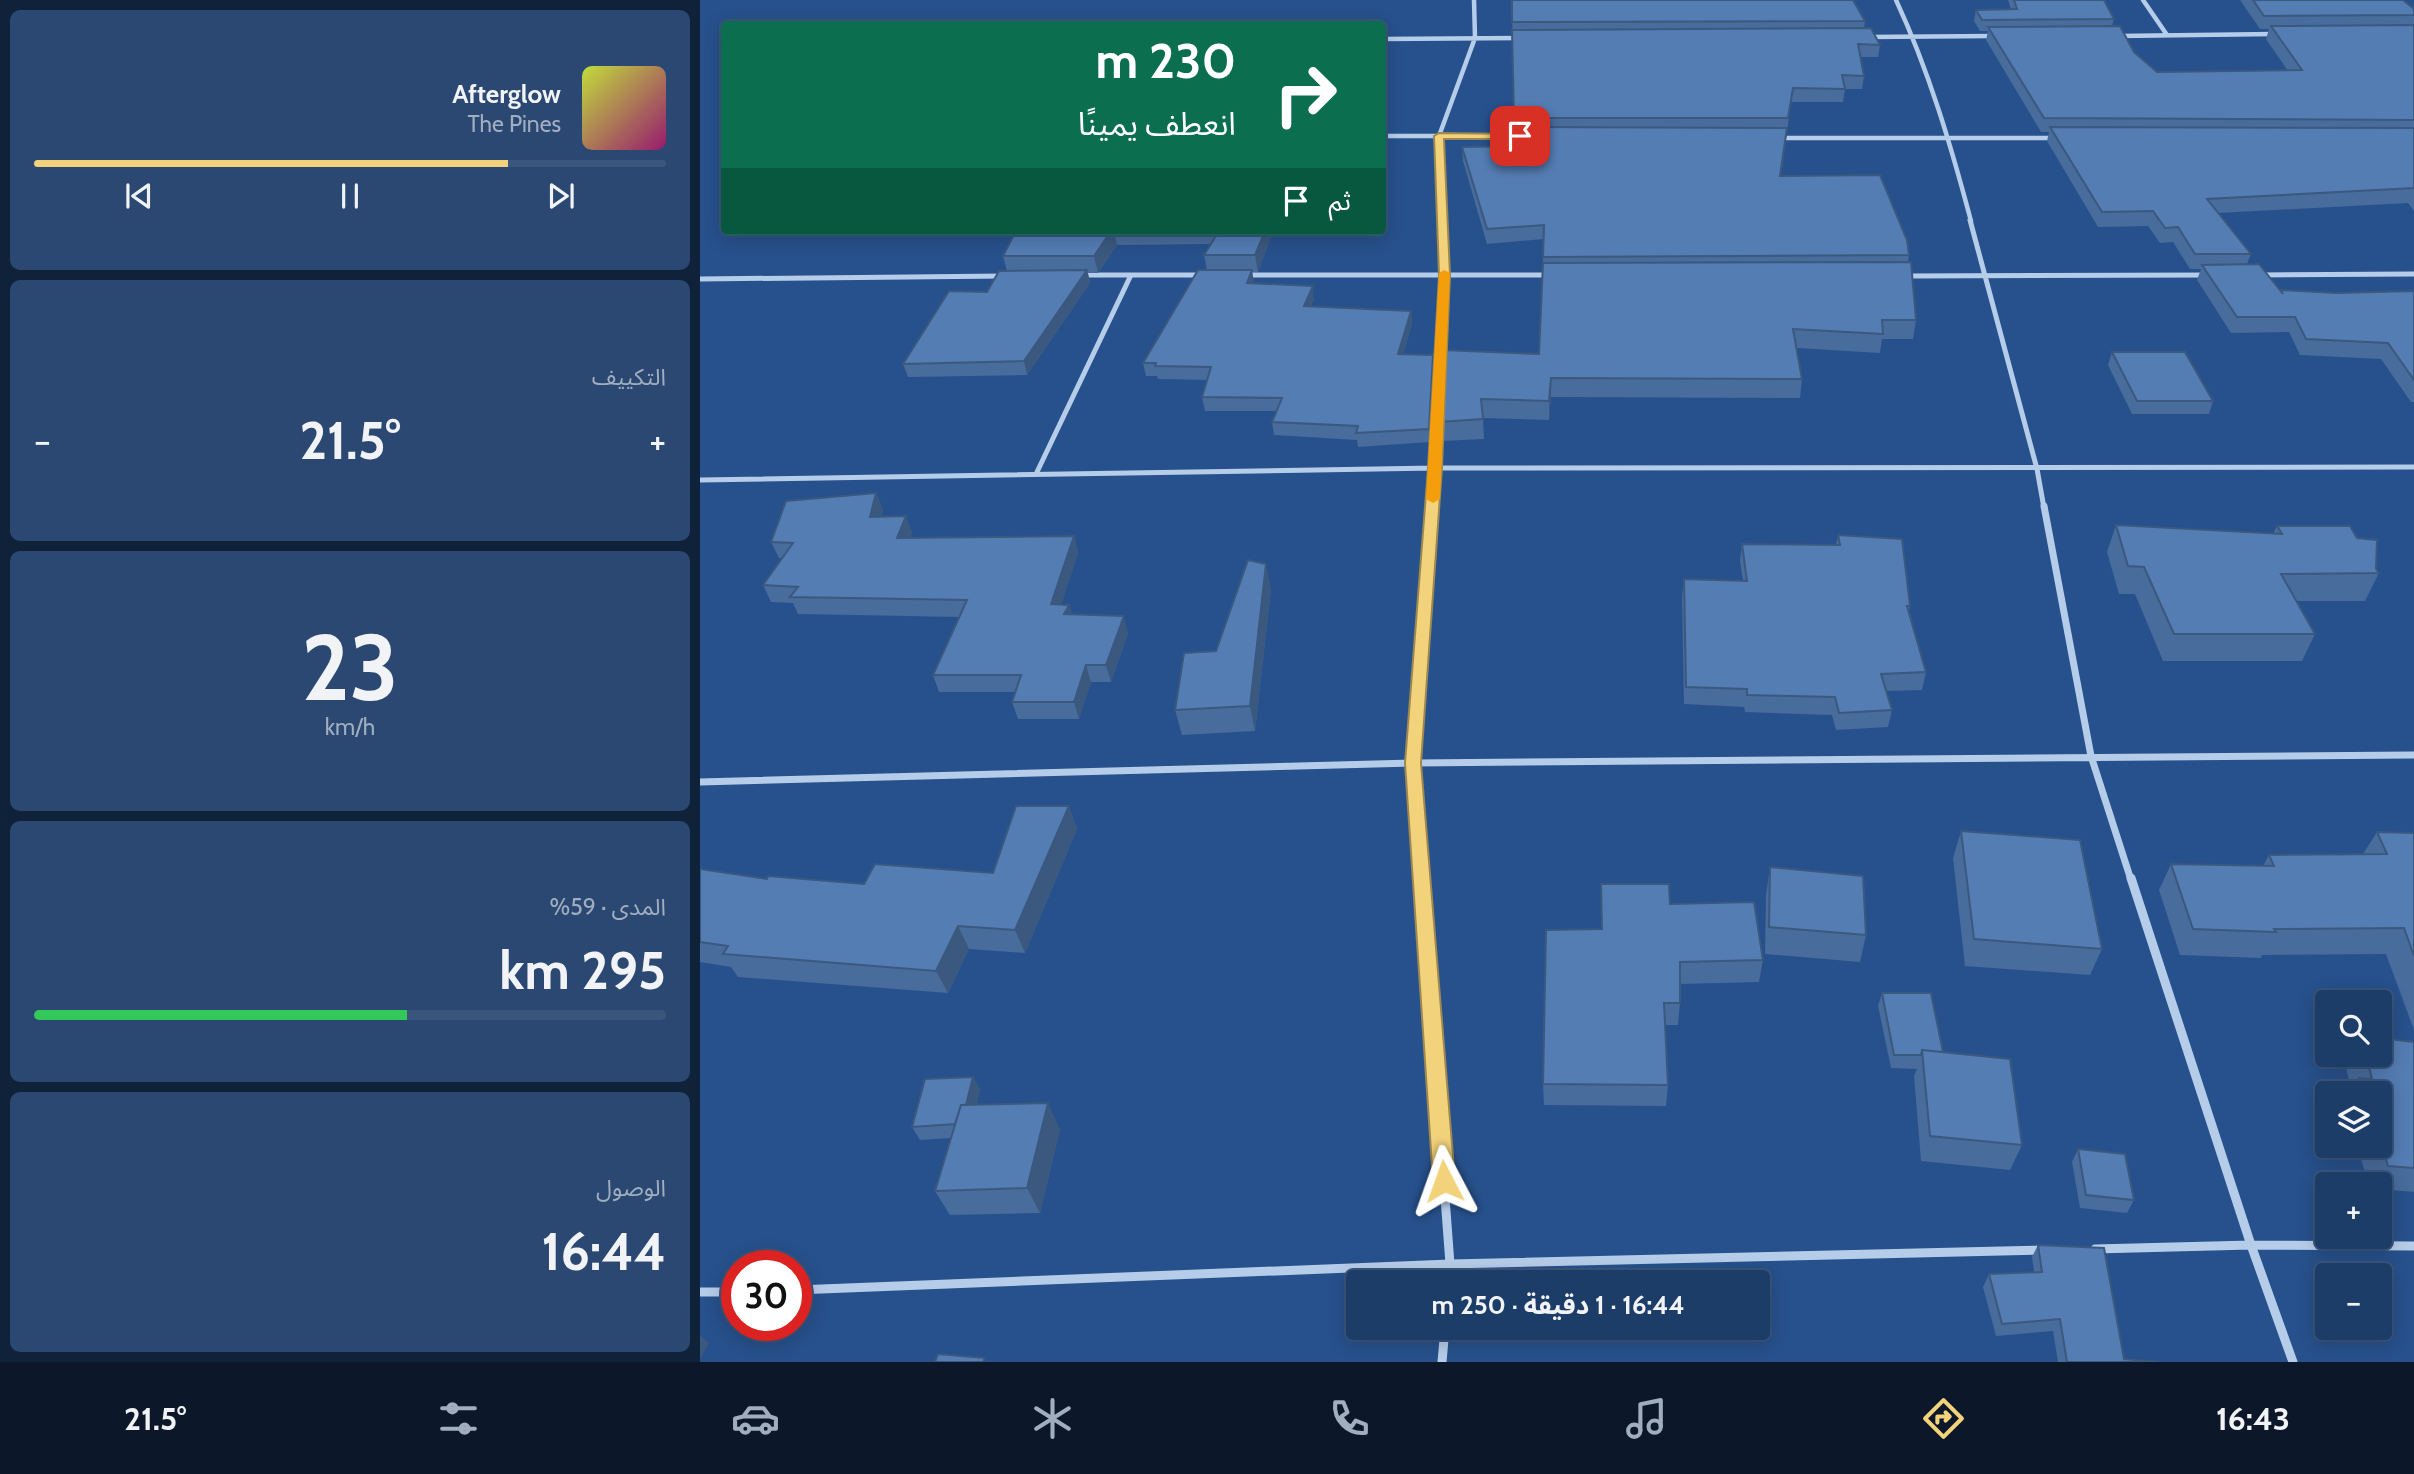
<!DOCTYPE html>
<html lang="ar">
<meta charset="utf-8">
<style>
:root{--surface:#1d3d69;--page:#2a4871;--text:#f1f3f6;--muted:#a0aec0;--line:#3b567d;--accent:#f2d27b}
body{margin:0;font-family:Cabin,"Noto Sans Arabic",sans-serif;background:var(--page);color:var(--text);direction:rtl;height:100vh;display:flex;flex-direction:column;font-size:26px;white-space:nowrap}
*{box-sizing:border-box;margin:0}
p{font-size:23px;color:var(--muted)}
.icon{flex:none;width:38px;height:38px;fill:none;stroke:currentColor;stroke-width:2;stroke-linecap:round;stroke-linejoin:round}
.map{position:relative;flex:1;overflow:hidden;direction:ltr}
.sheet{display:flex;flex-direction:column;gap:10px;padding:10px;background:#10223a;width:700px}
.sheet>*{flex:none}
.top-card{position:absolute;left:21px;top:21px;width:665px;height:214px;border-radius:7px;box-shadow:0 4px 18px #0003,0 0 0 2px var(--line);direction:rtl;background:#0b6e4f;color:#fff;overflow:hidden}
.fabs{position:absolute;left:1615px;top:990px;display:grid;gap:14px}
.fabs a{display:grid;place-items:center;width:77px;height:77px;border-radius:7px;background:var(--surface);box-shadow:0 4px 18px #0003,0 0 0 2px var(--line);font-size:35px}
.speed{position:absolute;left:21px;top:1250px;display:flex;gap:14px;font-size:35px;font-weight:700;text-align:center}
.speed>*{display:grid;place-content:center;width:91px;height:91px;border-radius:50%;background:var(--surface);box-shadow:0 4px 18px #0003,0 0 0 2px var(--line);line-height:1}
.speed .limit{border:10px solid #d22;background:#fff;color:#111}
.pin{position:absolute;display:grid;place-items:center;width:60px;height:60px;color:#fff;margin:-30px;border-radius:14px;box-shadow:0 4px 10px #0006}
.me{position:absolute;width:77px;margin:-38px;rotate:356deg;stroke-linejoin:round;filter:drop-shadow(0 0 5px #0008)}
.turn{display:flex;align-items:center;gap:24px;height:147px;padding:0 35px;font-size:32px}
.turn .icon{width:91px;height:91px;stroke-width:2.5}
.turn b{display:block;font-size:49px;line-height:60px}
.then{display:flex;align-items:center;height:66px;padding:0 35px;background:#0003;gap:14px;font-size:26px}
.big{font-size:52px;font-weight:700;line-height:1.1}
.sheet .card{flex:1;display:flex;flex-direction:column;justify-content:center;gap:10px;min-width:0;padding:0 24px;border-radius:10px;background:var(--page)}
.sheet .dial{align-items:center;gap:0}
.dial b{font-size:91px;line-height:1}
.song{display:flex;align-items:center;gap:21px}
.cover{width:84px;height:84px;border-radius:10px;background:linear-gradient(135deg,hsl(70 70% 55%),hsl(320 70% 35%))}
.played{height:7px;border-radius:4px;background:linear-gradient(90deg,var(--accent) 75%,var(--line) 75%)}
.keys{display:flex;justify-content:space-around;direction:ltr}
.heat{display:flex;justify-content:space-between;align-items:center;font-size:38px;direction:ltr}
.charge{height:10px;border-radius:5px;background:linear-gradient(90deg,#34c759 59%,var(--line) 0)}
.trip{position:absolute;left:646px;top:1270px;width:424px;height:70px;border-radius:7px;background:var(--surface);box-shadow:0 4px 18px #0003,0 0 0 2px var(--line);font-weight:700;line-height:70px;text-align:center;direction:rtl}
.tab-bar{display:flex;height:112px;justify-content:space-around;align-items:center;background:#0c182a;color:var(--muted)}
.tab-bar .icon{width:49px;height:49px}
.tab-bar .on{color:var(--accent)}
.tab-bar b{font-size:32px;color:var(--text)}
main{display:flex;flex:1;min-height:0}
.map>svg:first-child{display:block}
</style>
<main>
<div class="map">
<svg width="1714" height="1362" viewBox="0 0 1714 1362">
<rect width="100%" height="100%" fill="#27518c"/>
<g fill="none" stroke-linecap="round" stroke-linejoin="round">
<path stroke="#b6cdea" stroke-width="4.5" d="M1196 0C1229 71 1251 146 1271 221
M1443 0 1467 35
M1418 36 1574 34
M1166 37 1294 36
M682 39 822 38
M682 136H822
M1079 138H1357
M742 221 739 136 775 38 774 0"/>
<path stroke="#b6cdea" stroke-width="5" d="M1270 220 1337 469 1344 508
M379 275H503
M543 275H850
M1558 275 1714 274
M1205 276 1508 275
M0 279 304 276
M337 472 431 275
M0 480 735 468 1714 467
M732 508 744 275 742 220"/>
<path stroke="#b6cdea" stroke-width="7" d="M1344 506 1391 756 1431 880
M0 782 713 763 1714 755
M722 880 713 763 732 506"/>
<path stroke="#b6cdea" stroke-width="9" d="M721 878 750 1264 749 1283
M1431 878 1551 1245 1593 1362
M1395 1249 1551 1245 1714 1246
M96 1290 750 1264 1344 1250
M0 1292H37
M742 1362 745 1328"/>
</g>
<path fill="#486c9b" d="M812 0 1165 21 1164 28 1180 45 1178 57H1161L1164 76 1162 89H1145L1143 102H1091L1081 176 1209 255 1208 262 1216 320 1213 339H1182L1180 353 1097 348 1102 379 1100 398 851 397 849 420 783 418 784 439 741 441 739 422 839 354 844 239 787 244 763 161 762 147 814 146Z
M1308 0H1404L1414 19 1412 26 1434 52 1457 72 1588 71 1566 39 1569 29H1560L1540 0H1703L1714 9V211L1708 203 1518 213 1551 254 1547 264 1580 291 1637 293 1714 291V402H1711L1681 359 1600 355 1589 332 1531 333 1497 280 1501 269H1490L1473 242 1460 243 1448 226 1398 227 1347 141 1349 132H1341L1286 40 1288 31H1280L1274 21 1276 10 1311 9Z
M316 231H573L558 272H552L553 284 614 299 611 306 711 311 712 324 703 354 733 355 734 369 730 442 658 447 657 440 574 435 572 422 576 411H505L502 397 507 380 458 379 457 376H446L443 363 507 270 504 255 511 244 417 245 398 273H388L390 283 327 375 208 377 203 364 287 292 307 271 303 256Z
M1412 352 1513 401 1509 414H1432L1408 365Z
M176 493 183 510 181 516 212 532 210 538 374 536 378 553 361 605H369L372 615 428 633 411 682H391L379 719H318L312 702 315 692H239L233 675 260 617 98 614 93 603 71 602 63 585 82 558H79L71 542Z
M1416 525 1573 534 1577 526 1676 569 1679 573 1665 601H1596L1615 634 1602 661H1463L1435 594H1419L1407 552Z
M1138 535 1210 606 1209 611 1226 672 1222 690 1186 691 1192 710 1188 727 1136 730 1132 715 1045 712 1044 707 984 704 982 596 984 579 1043 581 1040 561 1042 544 1136 545Z
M571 589 555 731 482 735 475 710 516 651Z
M369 806 377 829 325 953 269 949 248 993 38 977 31 967 0 962V869L67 879 164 884 293 873Z
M1261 831 1402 949 1390 975 1265 966 1253 858Z
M1677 832 1714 833V1030L1686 954 1562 955 1561 958 1480 955 1459 890 1471 864 1563 866 1569 855 1663 854Z
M1070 867 1166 935 1160 962 1065 954 1066 895Z
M901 884 970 904 1063 960 1059 982 980 984V1003L978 1025H965L968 1085 966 1106 844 1105 843 1084 901 929Z
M1182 993 1243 1052 1322 1145 1310 1170 1221 1161 1214 1076 1217 1069 1191 1068 1178 1006Z
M1714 1042V1192L1680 1189V1185H1669L1657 1146H1680V1094H1648L1651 1089 1644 1059 1647 1055H1680Z
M273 1077 280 1090 276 1105 360 1129 340 1213 250 1215 235 1191 251 1138 220 1140 212 1127Z
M1378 1149 1434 1200 1427 1213 1380 1208 1372 1162Z
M1338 1245 1424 1359 1459 1362H1358L1353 1331 1296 1336 1283 1287 1289 1274 1334 1272 1332 1257Z"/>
<path fill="#3b587e" d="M411 231H414L417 245 398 273 394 256Z
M565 231H573L558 272 555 255Z
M387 270 390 283 327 375 324 361Z
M552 270 554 283 549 296 547 283Z
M613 286 614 299 606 319 604 306Z
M711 311 712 324 699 367 698 354Z
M733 355 734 369 730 442 729 429Z
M851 378V397L849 420V401Z
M176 493 183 510 177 533 170 517Z
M206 516 212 532 203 555 197 538Z
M374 536 378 553 356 621 351 604Z
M566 564 571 589 555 731 550 706Z
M369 605 374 622 364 614Z
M424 616 428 633 411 682 406 665Z
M386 665 391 682 379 719 374 702Z
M369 806 377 829 325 953 315 930Z
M258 926 269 949 248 993 236 971Z
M273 1077 280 1090 269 1137 262 1124Z
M348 1103 360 1129 340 1213 327 1188Z
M0 1335 9 1343 0 1360Z"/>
<path fill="#547db4" stroke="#3b587e" stroke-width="2" d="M812 0H1153L1165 21 812 22Z
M1314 0H1404L1414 19 1282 20 1276 10 1317 9Z
M1553 0H1703L1714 9V15L1564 16Z
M1714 25V120L1344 118 1288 27 1420 26 1434 52 1457 72 1602 70 1571 26Z
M1171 28 1180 45 1158 44 1164 76 1142 75 1145 89 1093 88 1088 118H814L812 30Z
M814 127 1087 128 1080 176 1180 175 1207 240 1209 255 843 257 844 225 787 229 762 147 814 146Z
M1350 127 1714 128V188L1507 199 1551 254H1495L1478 227 1465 228 1453 211 1402 212Z
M316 231H411L394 256H303Z
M519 231H565L555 255H504Z
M1211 262 1216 320H1182L1183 334 1093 329 1102 379 851 378 849 401 781 399 783 419 739 422 743 350 839 354 843 263Z
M1559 264 1583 294 1581 290 1637 293 1714 291V380L1688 343 1606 339 1595 317H1537L1502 265Z
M387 270 324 361 203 364 249 291 287 292 299 271Z
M498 270H552L547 283 613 286 604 306 711 311 698 354 733 355 729 429 656 433 658 426 572 422 582 398 502 397 511 367 455 366 456 363H443Z
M1412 352H1485L1513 401H1437Z
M176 493 170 517 206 516 197 538 374 536 351 604 369 605 364 614 424 616 406 665H386L374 702H312L321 675H233L267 600 90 597 98 587 63 585 93 543 71 542 86 501Z
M1416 525 1582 534 1577 526H1650L1657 538 1677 540 1676 569 1679 573 1581 574 1615 634H1474L1444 567 1428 566Z
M1138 535 1202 539 1210 606H1207L1226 672 1181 674 1192 710 1139 713 1135 697 1047 695V689L986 687 984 579 1047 581 1042 544 1140 545Z
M548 560 566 564 550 706 475 710 484 653 516 651Z
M316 806H369L315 930 258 926 236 971 23 954 28 946 0 942V869L67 879 68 876 164 884 175 864 293 873Z
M1261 831 1380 840 1402 949 1274 939Z
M1677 832 1714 833V956L1704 928 1574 929 1576 932 1493 929 1471 864 1574 866 1569 855 1687 854Z
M1070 867 1163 876 1166 935 1069 927Z
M901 884H969L970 904 1054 902 1063 960 980 962V1003H964L968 1085 843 1084 846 930 902 929Z
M1182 993H1231L1243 1052 1222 1050 1221 1055H1194Z
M1680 1038 1714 1042V1168L1688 1166 1680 1141V1094H1665L1659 1078 1672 1079 1666 1055H1680Z
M1222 1050 1310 1059 1322 1145 1230 1136Z
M273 1077 266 1105H261L255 1124 212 1127 225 1079Z
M348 1103 327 1188 235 1191 261 1105Z
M1378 1149 1425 1154 1434 1200 1386 1195Z
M1338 1245 1404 1248 1424 1359 1459 1362H1367L1360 1319 1302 1324 1289 1274 1342 1272Z
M238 1354 285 1358 283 1362H235Z"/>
<path fill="#f2d27b" stroke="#9d8850" stroke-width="2" d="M739 133 820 134 824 136 820 139H744L750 275 742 468 721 763 755 1181 751 1188 744 1191 736 1188 733 1181 705 763 728 468 739 275 734 136Z"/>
<path fill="#f59e0b" d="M744 270 750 273 740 499 733 503 726 499 739 273Z"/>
</svg>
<div class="fabs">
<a><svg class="icon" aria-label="search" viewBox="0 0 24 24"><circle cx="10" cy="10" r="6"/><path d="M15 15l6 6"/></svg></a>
<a><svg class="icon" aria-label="layers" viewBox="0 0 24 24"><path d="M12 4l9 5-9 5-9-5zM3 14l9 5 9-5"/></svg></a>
<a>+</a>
<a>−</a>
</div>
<div class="speed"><div class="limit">30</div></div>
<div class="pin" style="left:820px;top:136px;background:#d93025"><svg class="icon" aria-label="arrive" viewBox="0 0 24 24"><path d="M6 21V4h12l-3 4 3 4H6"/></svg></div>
<svg class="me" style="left:744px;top:1181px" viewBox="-20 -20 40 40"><path d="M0-17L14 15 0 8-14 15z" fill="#f2d27b" stroke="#fff" stroke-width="4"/></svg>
<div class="trip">16:44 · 1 دقيقة · 250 m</div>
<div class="top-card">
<div class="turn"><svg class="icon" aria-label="right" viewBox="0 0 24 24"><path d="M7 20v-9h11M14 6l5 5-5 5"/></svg><div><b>230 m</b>انعطف يمينًا</div></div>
<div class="then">ثم<svg class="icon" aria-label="arrive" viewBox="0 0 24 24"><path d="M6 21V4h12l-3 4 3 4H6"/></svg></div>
</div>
</div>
<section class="sheet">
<div class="card">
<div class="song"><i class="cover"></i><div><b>Afterglow</b><p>The Pines</p></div></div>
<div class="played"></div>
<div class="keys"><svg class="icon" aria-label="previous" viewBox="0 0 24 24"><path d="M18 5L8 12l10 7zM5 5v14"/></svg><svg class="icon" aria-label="pause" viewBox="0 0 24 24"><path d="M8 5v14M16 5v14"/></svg><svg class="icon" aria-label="next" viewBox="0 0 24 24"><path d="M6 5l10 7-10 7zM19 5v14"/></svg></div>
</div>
<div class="card"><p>التكييف</p>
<div class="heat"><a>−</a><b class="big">21.5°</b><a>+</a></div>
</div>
<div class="card dial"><b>23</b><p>km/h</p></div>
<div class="card"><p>المدى · 59%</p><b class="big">295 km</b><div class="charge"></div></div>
<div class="card"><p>الوصول</p><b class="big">16:44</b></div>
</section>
</main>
<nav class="tab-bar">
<b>16:43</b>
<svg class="icon on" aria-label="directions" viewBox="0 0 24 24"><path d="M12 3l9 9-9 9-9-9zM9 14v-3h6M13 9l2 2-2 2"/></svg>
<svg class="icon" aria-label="music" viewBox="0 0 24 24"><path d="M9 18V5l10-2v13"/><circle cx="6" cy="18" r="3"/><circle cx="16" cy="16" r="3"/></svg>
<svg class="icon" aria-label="phone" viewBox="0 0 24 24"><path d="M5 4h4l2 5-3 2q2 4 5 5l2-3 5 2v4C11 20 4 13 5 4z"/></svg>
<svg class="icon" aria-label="climate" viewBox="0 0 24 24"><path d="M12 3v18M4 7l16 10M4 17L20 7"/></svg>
<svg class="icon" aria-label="car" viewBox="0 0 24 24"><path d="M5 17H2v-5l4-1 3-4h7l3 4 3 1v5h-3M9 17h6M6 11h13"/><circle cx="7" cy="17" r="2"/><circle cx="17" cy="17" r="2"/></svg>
<svg class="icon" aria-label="filters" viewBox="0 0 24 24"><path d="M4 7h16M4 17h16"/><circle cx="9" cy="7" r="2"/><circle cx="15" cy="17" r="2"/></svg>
<b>21.5°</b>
</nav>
